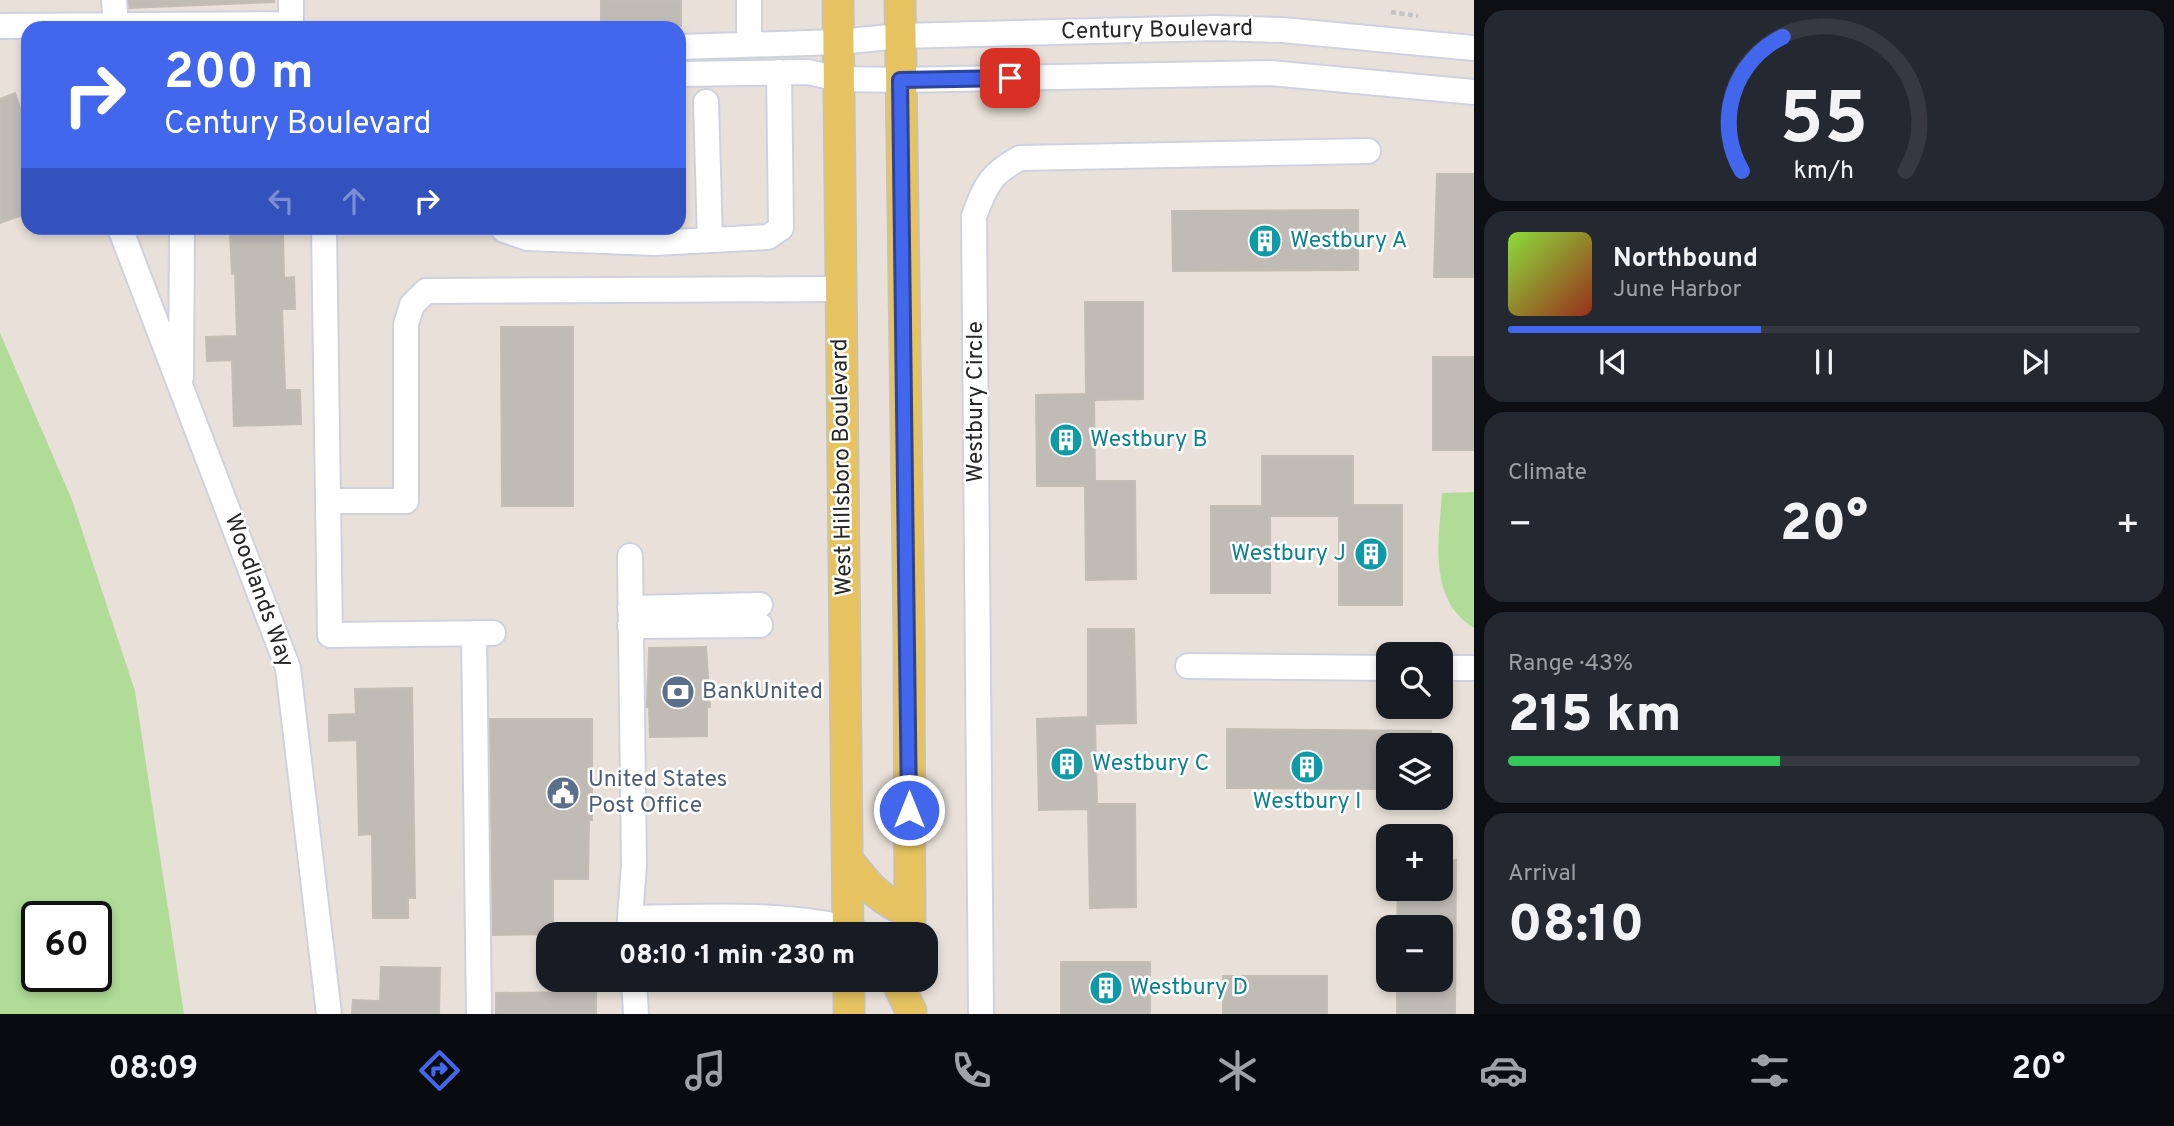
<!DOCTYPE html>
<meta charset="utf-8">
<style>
:root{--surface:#171b24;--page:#242831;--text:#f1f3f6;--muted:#9ea1a6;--line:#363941;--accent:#4267ed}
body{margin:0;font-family:Overpass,sans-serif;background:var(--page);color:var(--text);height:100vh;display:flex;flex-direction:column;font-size:26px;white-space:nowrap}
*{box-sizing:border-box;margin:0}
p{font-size:23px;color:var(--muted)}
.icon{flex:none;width:38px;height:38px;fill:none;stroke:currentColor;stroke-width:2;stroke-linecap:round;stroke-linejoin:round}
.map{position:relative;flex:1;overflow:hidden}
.panel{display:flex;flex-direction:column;gap:10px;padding:10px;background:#0d0f14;width:700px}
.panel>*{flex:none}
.top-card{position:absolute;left:21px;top:21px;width:665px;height:214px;border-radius:21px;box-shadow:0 4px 10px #0003;background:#4267ed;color:#fff;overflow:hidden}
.buttons{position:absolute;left:1376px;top:642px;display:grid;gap:14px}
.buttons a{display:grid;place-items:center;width:77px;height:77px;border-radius:14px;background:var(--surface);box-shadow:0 4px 10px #0003;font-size:35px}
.speed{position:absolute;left:21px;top:901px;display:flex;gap:14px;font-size:35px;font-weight:700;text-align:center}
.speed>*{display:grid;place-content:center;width:91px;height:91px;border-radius:50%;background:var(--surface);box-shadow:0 4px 10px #0003;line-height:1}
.speed .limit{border:4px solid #111;border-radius:10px;background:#fff;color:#111}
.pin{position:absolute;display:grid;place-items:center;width:60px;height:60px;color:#fff;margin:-30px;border-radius:14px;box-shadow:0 4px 10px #0006}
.me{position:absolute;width:77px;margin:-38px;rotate:0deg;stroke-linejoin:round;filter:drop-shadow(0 0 5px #0008)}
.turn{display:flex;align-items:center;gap:24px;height:147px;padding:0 28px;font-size:32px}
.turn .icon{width:91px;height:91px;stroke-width:2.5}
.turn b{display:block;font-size:49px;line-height:60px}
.lanes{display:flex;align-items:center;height:66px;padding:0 28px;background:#0003;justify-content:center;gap:35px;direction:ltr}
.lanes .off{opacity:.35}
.big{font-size:52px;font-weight:800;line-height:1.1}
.panel .widget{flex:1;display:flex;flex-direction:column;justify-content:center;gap:10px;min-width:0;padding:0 24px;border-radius:21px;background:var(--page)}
.panel .dial{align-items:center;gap:0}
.dial svg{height:182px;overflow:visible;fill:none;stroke:var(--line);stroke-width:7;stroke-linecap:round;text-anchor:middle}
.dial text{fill:var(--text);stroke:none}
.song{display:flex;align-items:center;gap:21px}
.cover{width:84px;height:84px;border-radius:10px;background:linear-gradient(135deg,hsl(90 70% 55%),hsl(10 70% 35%))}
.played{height:7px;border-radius:4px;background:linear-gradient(90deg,var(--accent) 40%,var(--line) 40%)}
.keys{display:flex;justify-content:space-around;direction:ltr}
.heat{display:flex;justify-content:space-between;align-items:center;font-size:38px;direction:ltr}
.charge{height:10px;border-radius:5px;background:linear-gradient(90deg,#34c759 43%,var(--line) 0)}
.trip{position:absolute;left:536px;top:922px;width:402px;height:70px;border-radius:21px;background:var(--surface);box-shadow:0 4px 10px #0003;font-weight:800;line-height:70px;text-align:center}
.tab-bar{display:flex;height:112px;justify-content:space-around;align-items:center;background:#090b0e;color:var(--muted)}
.tab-bar .icon{width:49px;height:49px}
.tab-bar .active{color:var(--accent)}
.tab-bar b{font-size:32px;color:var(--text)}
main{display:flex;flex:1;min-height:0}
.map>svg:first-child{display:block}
</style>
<main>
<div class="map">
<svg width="1474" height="1014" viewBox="0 0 1474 1014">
<rect width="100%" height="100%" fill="#e9e1d9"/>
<path fill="#b1dc98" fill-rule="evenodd" d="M0 333 72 500 135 691 184 1014H0ZM37 917H96V976H37Z
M1474 492V628C1427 599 1439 539 1442 493Z"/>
<path fill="#c1bbb6" stroke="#c3bdb3" stroke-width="2" d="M128 0H274V2L128 8Z
M601 0H681V26H601Z
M15 93 23 117 28 116V213L0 223V99Z
M1437 174H1474V277H1434Z
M1358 210V270L1173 271 1172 211Z
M283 233 284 278 294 277 295 309H282L285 390H300L301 424 234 426 232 360 207 361 206 337 237 336 235 273 232 274 230 234Z
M1085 302H1143V399L1094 400 1095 481H1135L1136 579 1086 580 1085 486H1037L1036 395 1086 394Z
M501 327H573V506H502Z
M1433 357H1474V450H1433Z
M1262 456H1353V505H1402V605H1339V516H1270V593H1211V506H1262Z
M1088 629H1134L1136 723 1095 724 1097 804H1135L1136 907 1090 908 1088 809 1039 810 1037 719 1088 717Z
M706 647 710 707H707V736L650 737 649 707H647L649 648Z
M412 688 415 898H408V918H373L372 834 359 835 357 740 329 741V715L356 714 355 689Z
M490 719H592V820H589L588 879H553V934L492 935Z
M1227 729 1431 731V746H1388V789L1227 788Z
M1440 860H1456L1455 1014H1397V980H1440V928H1397L1398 889H1440Z
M1061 962H1150V1014H1061Z
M381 967 440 968 439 1014H352L353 1000 380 1001Z
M1223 976H1327V1014H1223Z
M596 992V1014H496V993Z"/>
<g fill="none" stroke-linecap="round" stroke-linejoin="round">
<defs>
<path id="minor" d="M114 0 116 26
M749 0V44
M0 26 291 24V0
M679 47 839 42 900 36 1216 28 1282 30 1474 48
M679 74 808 72 840 79 900 80 1270 73 1474 92
M706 102 710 240
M120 228 288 668 329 1014
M324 228 330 635 493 633
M504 228V230L527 238 655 243 768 237 781 228 779 72
M181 377 182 228
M328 501H406V324L412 305 426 291 840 289
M630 556 634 865 630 918 631 934
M630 608 760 605
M630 626 760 625
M474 633 479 1014
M1188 666 1388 668
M1440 668H1474
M630 918C703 917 776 912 848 928
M634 980 636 1014
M981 1014 974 216C986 185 990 174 1020 158L1368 151"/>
<path id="major" d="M838 0 848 934
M900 0 909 631 910 934
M847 859C867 884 879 901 910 912
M849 980V1014
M896 980 911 1011"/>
</defs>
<use href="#minor" stroke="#ced2df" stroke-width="28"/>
<use href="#major" stroke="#c3c3c3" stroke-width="33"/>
<path stroke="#c3c3c3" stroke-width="4.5" stroke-dasharray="5 3.5" stroke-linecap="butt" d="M1391 12 1418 16"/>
<use href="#minor" stroke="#fff" stroke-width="24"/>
<use href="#major" stroke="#e6c360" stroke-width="30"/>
</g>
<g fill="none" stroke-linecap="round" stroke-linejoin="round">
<defs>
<path id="route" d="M909 810 900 80 1010 78"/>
</defs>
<use href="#route" stroke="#2b439a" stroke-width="18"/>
<use href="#route" stroke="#4267ed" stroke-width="12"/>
</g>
<defs>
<symbol id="building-disc" viewBox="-11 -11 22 22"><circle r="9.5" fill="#0f9aa8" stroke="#fff"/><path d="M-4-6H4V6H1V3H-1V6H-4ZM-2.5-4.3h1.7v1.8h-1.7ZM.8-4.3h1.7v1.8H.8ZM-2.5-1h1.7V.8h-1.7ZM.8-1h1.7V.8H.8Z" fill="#fff"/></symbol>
<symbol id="bank-disc" viewBox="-11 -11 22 22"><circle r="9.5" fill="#5c6f8a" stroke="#fff"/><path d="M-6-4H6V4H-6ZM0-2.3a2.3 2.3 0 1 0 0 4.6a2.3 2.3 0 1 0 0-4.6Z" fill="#fff"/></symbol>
<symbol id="civic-disc" viewBox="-11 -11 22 22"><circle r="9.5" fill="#5c6f8a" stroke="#fff"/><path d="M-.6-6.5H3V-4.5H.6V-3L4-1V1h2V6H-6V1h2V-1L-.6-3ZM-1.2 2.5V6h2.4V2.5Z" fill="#fff"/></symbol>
</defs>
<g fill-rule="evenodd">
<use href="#building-disc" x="1246" y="222" width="38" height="38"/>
<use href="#building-disc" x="1047" y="421" width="38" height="38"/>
<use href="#building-disc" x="1352" y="535" width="38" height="38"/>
<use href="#bank-disc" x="659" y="673" width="38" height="38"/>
<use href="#building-disc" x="1048" y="745" width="38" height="38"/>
<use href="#building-disc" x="1288" y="748" width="38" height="38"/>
<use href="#civic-disc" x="544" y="774" width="38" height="38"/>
<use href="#building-disc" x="1087" y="969" width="38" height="38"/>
</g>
<g text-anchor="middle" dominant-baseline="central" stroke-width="5" stroke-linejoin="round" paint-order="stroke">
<g font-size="23" fill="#272727" stroke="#fff">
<text transform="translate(1157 31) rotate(-1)">Century Boulevard</text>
<text transform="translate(976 402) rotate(-90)">Westbury Circle</text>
<text transform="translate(843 467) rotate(-91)">West Hillsboro Boulevard</text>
<text transform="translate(258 591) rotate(70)">Woodlands Way</text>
</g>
<g font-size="23" fill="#0d838f" stroke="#fff" text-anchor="start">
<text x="1290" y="241">Westbury A</text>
<text x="1090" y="440">Westbury B</text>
<text x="1346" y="554" text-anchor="end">Westbury J</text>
<text x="1092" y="764">Westbury C</text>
<text x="1307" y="802" text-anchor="middle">Westbury I</text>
<text x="1130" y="988">Westbury D</text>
</g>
<g font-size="23" fill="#4e5e75" stroke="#fff" text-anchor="start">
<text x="702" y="692">BankUnited</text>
<text x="588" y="780">United States<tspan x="588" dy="26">Post Office</tspan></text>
</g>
</g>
</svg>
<div class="buttons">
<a><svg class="icon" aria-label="search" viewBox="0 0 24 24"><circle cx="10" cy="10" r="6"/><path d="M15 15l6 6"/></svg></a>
<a><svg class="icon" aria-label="layers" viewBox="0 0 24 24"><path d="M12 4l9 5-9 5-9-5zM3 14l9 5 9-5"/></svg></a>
<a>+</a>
<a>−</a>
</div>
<div class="speed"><div class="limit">60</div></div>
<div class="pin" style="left:1010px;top:78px;background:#d93025"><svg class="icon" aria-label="arrive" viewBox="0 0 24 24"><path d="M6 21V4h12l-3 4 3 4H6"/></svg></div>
<svg class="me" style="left:909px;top:810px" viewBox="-20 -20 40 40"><circle r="17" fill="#4267ed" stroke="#fff" stroke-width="3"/><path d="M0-11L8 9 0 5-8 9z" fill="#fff"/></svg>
<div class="trip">08:10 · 1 min · 230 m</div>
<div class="top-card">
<div class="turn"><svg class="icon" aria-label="right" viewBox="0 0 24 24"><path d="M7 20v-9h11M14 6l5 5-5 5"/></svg><div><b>200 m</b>Century Boulevard</div></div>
<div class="lanes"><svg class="icon off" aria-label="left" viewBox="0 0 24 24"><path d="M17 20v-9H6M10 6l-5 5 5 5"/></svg><svg class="icon off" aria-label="ahead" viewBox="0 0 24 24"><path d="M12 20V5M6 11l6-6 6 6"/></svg><svg class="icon" aria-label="right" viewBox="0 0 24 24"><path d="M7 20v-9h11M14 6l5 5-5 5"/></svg></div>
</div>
</div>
<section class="panel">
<div class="widget dial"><svg viewBox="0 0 100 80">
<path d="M14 69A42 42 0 1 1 86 69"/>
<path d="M14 69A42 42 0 0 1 32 10" stroke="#4267ed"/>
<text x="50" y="56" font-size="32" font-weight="700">55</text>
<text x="50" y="72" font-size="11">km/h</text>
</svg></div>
<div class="widget">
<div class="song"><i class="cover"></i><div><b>Northbound</b><p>June Harbor</p></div></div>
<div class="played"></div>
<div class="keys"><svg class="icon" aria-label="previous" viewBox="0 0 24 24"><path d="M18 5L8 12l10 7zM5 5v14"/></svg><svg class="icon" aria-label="pause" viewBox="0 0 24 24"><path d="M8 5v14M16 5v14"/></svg><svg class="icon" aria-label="next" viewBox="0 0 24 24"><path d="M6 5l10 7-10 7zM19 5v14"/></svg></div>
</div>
<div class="widget"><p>Climate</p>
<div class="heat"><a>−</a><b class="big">20°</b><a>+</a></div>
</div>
<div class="widget"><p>Range · 43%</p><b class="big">215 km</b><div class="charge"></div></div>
<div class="widget"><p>Arrival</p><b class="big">08:10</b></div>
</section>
</main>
<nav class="tab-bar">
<b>08:09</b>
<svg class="icon active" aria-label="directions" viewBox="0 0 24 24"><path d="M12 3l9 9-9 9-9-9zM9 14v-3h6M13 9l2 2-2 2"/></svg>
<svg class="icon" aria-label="music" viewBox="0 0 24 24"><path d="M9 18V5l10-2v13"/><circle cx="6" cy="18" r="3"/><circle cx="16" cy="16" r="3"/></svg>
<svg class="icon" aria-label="phone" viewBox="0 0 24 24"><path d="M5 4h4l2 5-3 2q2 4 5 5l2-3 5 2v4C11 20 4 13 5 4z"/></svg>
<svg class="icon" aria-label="climate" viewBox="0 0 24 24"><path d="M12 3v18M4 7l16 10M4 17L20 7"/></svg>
<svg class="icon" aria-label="car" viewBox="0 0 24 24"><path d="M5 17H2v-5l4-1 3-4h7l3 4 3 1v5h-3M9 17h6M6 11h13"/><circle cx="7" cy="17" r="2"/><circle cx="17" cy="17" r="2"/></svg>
<svg class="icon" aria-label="filters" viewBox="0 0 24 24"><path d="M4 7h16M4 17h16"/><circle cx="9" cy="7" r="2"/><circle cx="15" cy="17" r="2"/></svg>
<b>20°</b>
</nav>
